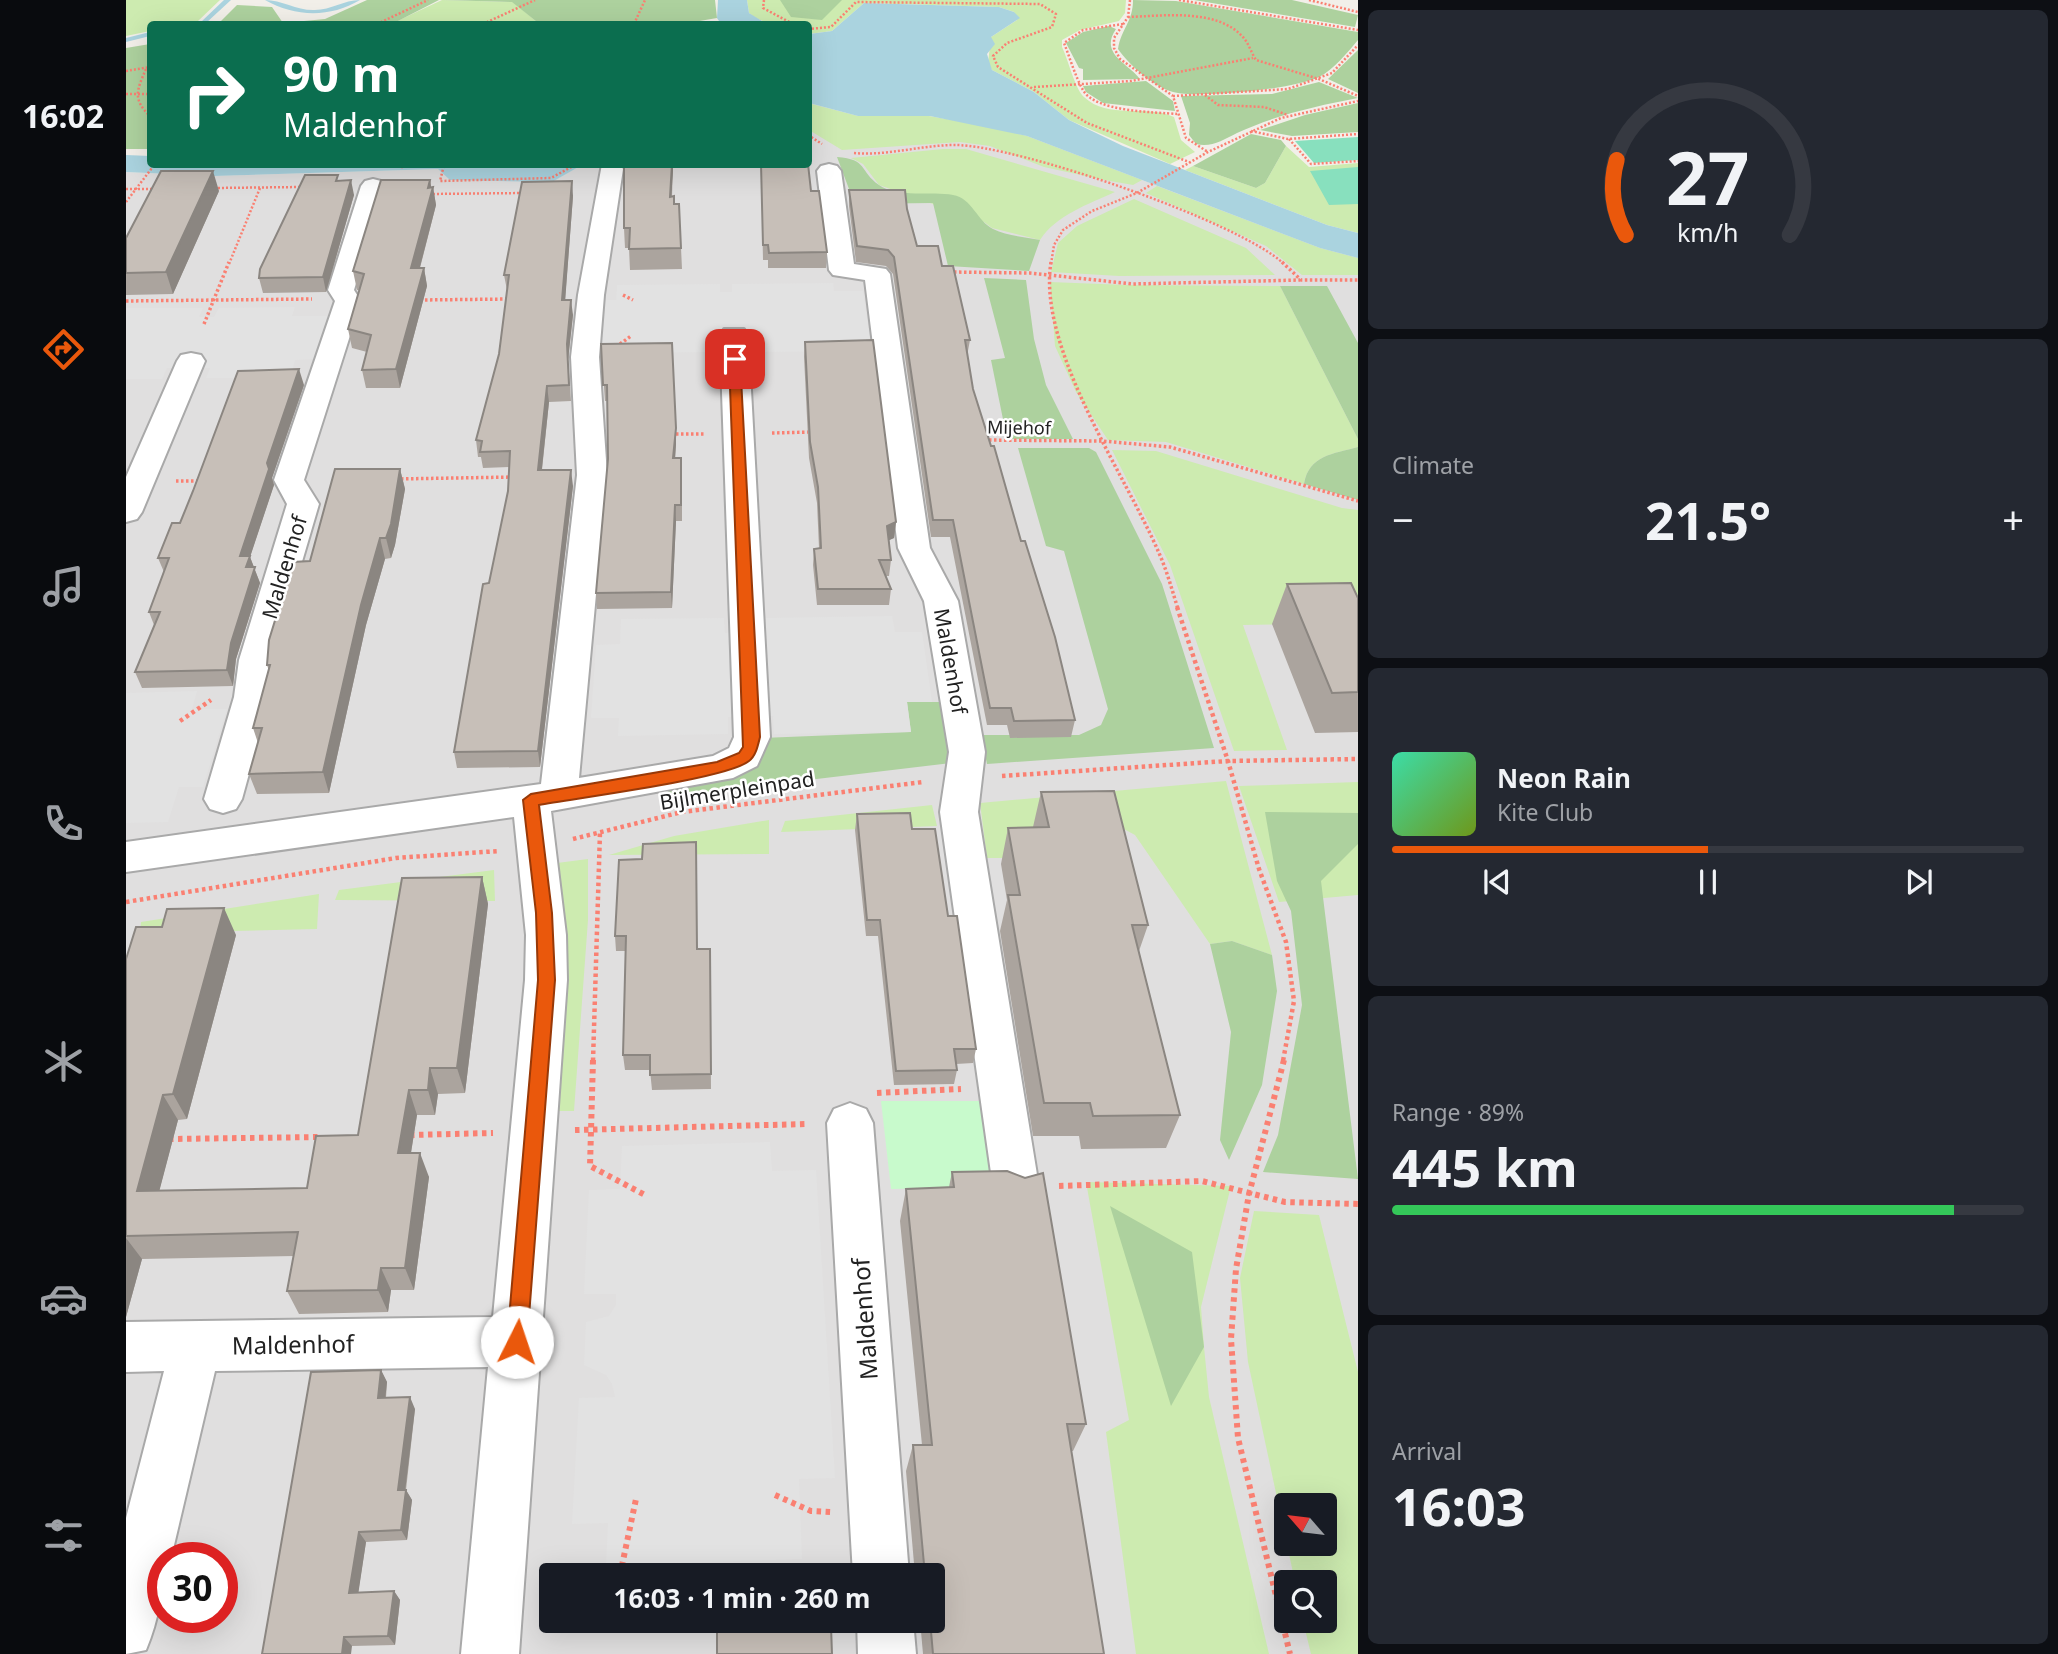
<!DOCTYPE html>
<meta charset="utf-8">
<style>
:root{--surface:#171b24;--page:#242831;--text:#f1f3f6;--muted:#9ea1a6;--line:#363941;--accent:#ea580c}
body{margin:0;font-family:"Noto Sans",sans-serif;background:var(--page);color:var(--text);height:100vh;display:flex;flex-direction:column;font-size:26px;white-space:nowrap}
*{box-sizing:border-box;margin:0}
p{font-size:23px;color:var(--muted)}
.icon{flex:none;width:38px;height:38px;fill:none;stroke:currentColor;stroke-width:2;stroke-linecap:round;stroke-linejoin:round}
.map{position:relative;flex:1;overflow:hidden}
.side{display:flex;flex-direction:column;gap:10px;padding:10px;background:#0d0f14;width:700px}
.side>*{flex:none}
.hud{position:absolute;left:21px;top:21px;width:665px;height:147px;border-radius:7px;box-shadow:0 7px 28px #0002;background:#0b6e4f;color:#fff;overflow:hidden}
.needle{width:46px;rotate:298deg}
.controls{position:absolute;left:1148px;top:1493px;display:grid;gap:14px}
.controls a{display:grid;place-items:center;width:63px;height:63px;border-radius:7px;background:var(--surface);box-shadow:0 7px 28px #0002;font-size:35px}
.speed{position:absolute;left:21px;top:1542px;display:flex;gap:14px;font-size:35px;font-weight:700;text-align:center}
.speed>*{display:grid;place-content:center;width:91px;height:91px;border-radius:50%;background:var(--surface);box-shadow:0 7px 28px #0002;line-height:1}
.speed .limit{border:10px solid #d22;background:#fff;color:#111}
.pin{position:absolute;display:grid;place-items:center;width:60px;height:60px;color:#fff;margin:-30px;border-radius:14px;box-shadow:0 4px 10px #0006}
.me{position:absolute;width:77px;margin:-38px;rotate:4deg;stroke-linejoin:round;filter:drop-shadow(0 0 5px #0008)}
.turn{display:flex;align-items:center;gap:24px;height:147px;padding:0 21px;font-size:32px}
.turn .icon{width:91px;height:91px;stroke-width:2.5}
.turn b{display:block;font-size:49px;line-height:60px}
.big{font-size:52px;font-weight:700;line-height:1.1}
.side .widget{flex:1;display:flex;flex-direction:column;justify-content:center;gap:10px;min-width:0;padding:0 24px;border-radius:10px;background:var(--page)}
.side .dial{align-items:center;gap:0}
.dial svg{height:182px;overflow:visible;fill:none;stroke:var(--line);stroke-width:7;stroke-linecap:round;text-anchor:middle}
.dial text{fill:var(--text);stroke:none}
.song{display:flex;align-items:center;gap:21px}
.cover{width:84px;height:84px;border-radius:10px;background:linear-gradient(135deg,hsl(160 70% 55%),hsl(80 70% 35%))}
.played{height:7px;border-radius:4px;background:linear-gradient(90deg,var(--accent) 50%,var(--line) 50%)}
.keys{display:flex;justify-content:space-around;direction:ltr}
.heat{display:flex;justify-content:space-between;align-items:center;font-size:38px;direction:ltr}
.charge{height:10px;border-radius:5px;background:linear-gradient(90deg,#34c759 89%,var(--line) 0)}
.trip{position:absolute;left:413px;top:1563px;width:406px;height:70px;border-radius:7px;background:var(--surface);box-shadow:0 7px 28px #0002;font-weight:700;line-height:70px;text-align:center}
main{display:flex;flex:1;min-height:0}
.menu{display:flex;flex-direction:column;width:126px;justify-content:space-around;align-items:center;background:#090b0e;color:var(--muted)}
.menu .icon{width:49px;height:49px}
.menu .selected{color:var(--accent)}
.menu b{font-size:32px;color:var(--text)}
.map>svg:first-child{display:block}
</style>
<main>
<nav class="menu">
<b>16:02</b>
<svg class="icon selected" aria-label="directions" viewBox="0 0 24 24"><path d="M12 3l9 9-9 9-9-9zM9 14v-3h6M13 9l2 2-2 2"/></svg>
<svg class="icon" aria-label="music" viewBox="0 0 24 24"><path d="M9 18V5l10-2v13"/><circle cx="6" cy="18" r="3"/><circle cx="16" cy="16" r="3"/></svg>
<svg class="icon" aria-label="phone" viewBox="0 0 24 24"><path d="M5 4h4l2 5-3 2q2 4 5 5l2-3 5 2v4C11 20 4 13 5 4z"/></svg>
<svg class="icon" aria-label="climate" viewBox="0 0 24 24"><path d="M12 3v18M4 7l16 10M4 17L20 7"/></svg>
<svg class="icon" aria-label="car" viewBox="0 0 24 24"><path d="M5 17H2v-5l4-1 3-4h7l3 4 3 1v5h-3M9 17h6M6 11h13"/><circle cx="7" cy="17" r="2"/><circle cx="17" cy="17" r="2"/></svg>
<svg class="icon" aria-label="filters" viewBox="0 0 24 24"><path d="M4 7h16M4 17h16"/><circle cx="9" cy="7" r="2"/><circle cx="15" cy="17" r="2"/></svg>
</nav>
<div class="map">
<svg width="1232" height="1654" viewBox="0 0 1232 1654">
<rect width="100%" height="100%" fill="#f2efe9"/>
<path fill="#e0dfdf" fill-rule="evenodd" d="M683 103 732 116 901 136 1194 248 1232 258V1654H0V172L88 176 312 169 425 182 456 165 682 164ZM1160 1505H1199V1544H1160ZM37 1558H96V1617H37ZM425 1575H807V1620H425ZM1160 1582H1199V1620H1160Z"/>
<path fill="#cdebb0" fill-rule="evenodd" d="M0 0H94L72 21 24 24V31L0 36Z
M316 0 387 2 411 22 451 24 267 23Z
M621 0H1000L999 13 993 21 954 30 936 40V47C942 59 949 89 958 97 982 120 1021 104 1048 117L1055 140 1069 152 1044 164 943 120 908 92 866 70 862 63 865 37 891 20 888 12 873 7 738 3 706 31 683 34 682 24C661 24 640 28 623 13Z
M682 103 732 116H803L856 125 901 136 1016 180 1007 185 973 179 918 167 864 146 834 142 716 150 683 130Z
M1160 146 1183 167 1232 163V233L1201 225 1059 170 1067 166 1130 188 1139 183Z
M817 149H840L989 192C963 204 930 215 914 240L866 228 858 222 753 185 737 164 725 158Z
M1031 186 1194 248 1232 258V275H1176L1140 246 1020 193Z
M1008 199 1120 248 1149 275 993 276 925 272 932 243 951 226Z
M924 282 1000 285 1154 286 1232 439V447C1207 454 1183 455 1178 484L1040 442 982 440 950 392 929 346Z
M986 450 1030 451 1216 508 1232 510V623L1117 625 1161 750 1108 751 1044 565Z
M1100 781 1146 955 1106 941 1084 944 1009 835 996 828 888 858H861L854 803Z
M1232 782V895L1153 902 1113 786Z
M806 805 811 826 655 832 659 821Z
M643 820V854L483 855 548 836Z
M462 859V920L448 1111H427L431 863Z
M368 870 369 901 209 900 213 890Z
M193 894 191 929 14 933 15 922Z
M960 1182 1105 1186 1075 1307 1078 1347 1083 1397 1143 1654H1010L980 1432 1003 1420Z
M1128 1211 1193 1215 1232 1372V1654H1185L1177 1621 1199 1620V1582H1169L1122 1362 1114 1278ZM1160 1505H1199V1544H1160Z"/>
<path fill="#add19e" d="M241 0H313L268 23 272 24H92L111 5 146 7 157 23 199 19Z
M316 0H589L591 18 556 24 411 22 386 2Z
M654 0H716L696 20 665 17Z
M1007 0 1050 1 1232 32V40C1221 53 1208 69 1193 77 1168 89 1073 99 1047 92 1027 86 1004 66 992 49 995 29 1007 22 1007 0Z
M1068 0H1166L1232 15 1229 27Z
M983 26 990 29C973 54 1002 63 1014 79L957 80V69L953 68 940 43 957 32Z
M24 44V149H0V48Z
M1232 50V93L1202 79Z
M1020 81 1047 101 1049 111 977 103 960 92 957 86Z
M1193 82 1232 98C1190 106 1150 115 1111 133 1097 140 1085 148 1070 144L1063 135 1064 123 1055 96 1146 94Z
M1232 103V132L1166 136 1134 130 1179 115Z
M1125 134 1155 140 1160 146 1139 183 1130 188 1067 166Z
M711 157C742 159 733 171 753 185 771 198 806 191 827 195 846 198 851 221 867 229 881 236 899 237 914 240L903 271 822 266 807 203 724 204 723 189Z
M858 278 900 280 908 339 920 385 947 439H881L865 360 879 358Z
M1154 286H1201L1232 343V439Z
M1232 447V500L1178 484C1183 455 1207 454 1232 447Z
M892 448H963L970 452 1036 584 1088 748 861 764 855 735H953L975 725 982 709 938 551 920 546Z
M781 702H816L825 763 615 788 536 802 534 784 634 738 785 732Z
M1139 812 1232 813V844L1195 881 1232 1179 1137 1172 1152 1135 1176 1005 1165 911 1151 881Z
M1106 941 1146 955 1151 991 1136 1085 1103 1160 1094 1140 1105 1032 1084 944Z
M984 1206 1066 1252 1078 1347 1045 1406Z"/>
<path fill="#c8facc" d="M755 1101H861L874 1187 765 1189Z"/>
<path fill="#88e0be" d="M1232 137V160L1188 163 1169 141Z
M1232 167V204L1203 205 1184 171Z"/>
<path fill="#e2e2e2" d="M707 283 708 291H737L744 340H728L729 351 635 352 634 342H589L588 352 492 353 493 343H470L474 300H490L491 285 594 284V292H606V284Z
M169 307 166 316H203L189 359 169 360 164 378H80L84 368H41L36 379H0V308H77L73 317H88L93 308Z
M766 616 769 632H796L806 702H781L785 732 648 734 647 716 602 717V734L492 736 493 718H465L470 645 494 644 495 619 598 618 599 633 639 632V618Z
M71 691 66 709H101L77 787H53L42 822 0 823V693Z
M644 1142 646 1171 690 1170 709 1478 673 1479 676 1559 480 1565 482 1523 446 1524 453 1398 489 1397 486 1384 480 1375 458 1365 460 1322 483 1316 490 1305V1294H458L463 1190 494 1189 496 1146Z"/>
<path fill="#aad3df" d="M592 0H621L623 13 641 24H595L591 18Z
M738 3 873 7 888 12 894 18 865 37 869 44 861 54 866 70 908 92 943 120 997 146 1201 225 1232 233V258L1194 248 901 136 804 116H732L683 103V34L706 31Z
M0 155 24 156V164L456 165 426 182 324 180 312 169 88 176 0 172Z"/>
<g fill="none" stroke-linecap="round" stroke-linejoin="round">
<path fill="#aad3df" fill-rule="evenodd" d="M98 0H105L80 23 65 24 76 21Z
M139 0C156 0 172 11 189 10 205 10 218 0 234 0 204 18 169 17 139 0Z
M24 32V36L0 42V38Z"/>
<defs>
<path id="minor" d="M476 164H494L497 169 478 295 473 357 481 475 453 778 587 756 603 748 608 737 594 335 598 329H618L622 335 644 737 631 766 607 778 425 811 440 935 441 980 393 1654H335L362 1367 89 1371 45 1558H37C37 1591 33 1619 20 1650L0 1654V1518L38 1371 0 1372V1322L367 1317 399 980 400 935 388 817 0 872V842L415 784 451 475 445 357 452 295Z
M703 164 711 166 715 171 728 264 760 269 764 274 804 548 832 601 859 752 852 812 913 1187 907 1202 890 1208 873 1202 867 1187 814 812 823 752 798 601 772 548 739 280 707 275 703 270 691 171 695 166Z
M247 179 255 181 259 186 228 290 235 301 178 480 193 504 147 660 144 697 116 799 110 809 97 813 84 809 78 799 108 697 113 660 161 504 148 480 209 301 202 290 235 186 239 181Z
M65 353 75 355 79 361 16 512 11 519 0 522V477L51 361 55 355Z
M724 1103 740 1109 747 1123 783 1575H727L701 1123 708 1109Z
M731 1620H787L790 1654H732Z"/>
</defs>
<use href="#minor" stroke="#a9a9a9" stroke-width="4"/>
<path stroke="#fa8072" stroke-width="2.5" stroke-dasharray="2 2" stroke-linecap="butt" d="M638 0 637 8 667 24
M1004 0 1002 17 988 38V48L994 59 1047 96 1060 138 1082 152
M1053 0 1232 30
M1183 0 1232 12
M1002 17C1036 16 1089 8 1116 36 1122 42 1125 52 1130 60L1193 79 1232 96
M251 24 302 0
M357 24 409 0
M508 24 519 0
M997 24 957 30 938 43C944 58 949 76 957 90 969 112 1028 112 1052 114
M682 29 705 27 730 2 914 4 930 14 926 27 881 43 867 56 872 67 961 123 1063 162
M20 69C11 90 6 99 24 116
M0 71 24 67
M908 87 1005 81 1127 58
M0 94H24
M1079 95 1092 105 1138 107 1162 115
M1047 96 1162 89 1206 73 1232 45
M1125 131 1162 139 1232 134
M682 135 696 144
M1163 139 1185 164 1232 161
M728 153C763 156 795 145 829 145 891 145 1114 222 1158 264
M541 166 568 164
M275 167 318 165 314 181 425 178 449 165
M88 188 177 187
M0 189H30
M303 194 399 193
M0 202 29 164
M103 264 134 188
M925 264 928 245 937 230 966 211 1011 193 1082 152 1155 118 1232 101"/>
<path stroke="#fa8072" stroke-width="3.5" stroke-dasharray="2.5 2.5" stroke-linecap="butt" d="M925 262C911 348 999 474 1033 553 1041 571 1046 590 1052 609
M1156 262 1175 280H1232
M823 272 904 273 1007 284 1174 280
M497 295 507 300
M294 300 383 299
M0 301 186 299
M78 324 103 262
M494 344 505 336
M646 433 686 432
M545 434H578
M858 440 976 441 1044 447 1232 501
M270 479 388 477
M50 481H76"/>
<path stroke="#fa8072" stroke-width="4.5" stroke-dasharray="3.5 3.5" stroke-linecap="butt" d="M1051 607 1102 761 1133 869 1160 942 1168 1001 1157 1061
M54 721 85 700
M876 776 1102 761 1232 759
M447 839 556 812 797 782
M0 902 270 858 373 851
M467 1061 474 832"/>
<path stroke="#fa8072" stroke-width="6" stroke-dasharray="4.5 4.5" stroke-linecap="butt" d="M467 1060 464 1166 519 1195
M1158 1060 1123 1194 1110 1269 1105 1339 1112 1438 1164 1654
M751 1093 835 1089
M449 1130 681 1124
M284 1135 367 1133
M43 1139 195 1137
M933 1186 1076 1181 1159 1202 1232 1204
M649 1495 685 1511 705 1512
M494 1575 510 1499"/>
<use href="#minor" fill="#fff" fill-rule="evenodd"/>
</g>
<path fill="#aba49e" d="M498 164H547L546 197 548 204H553L556 269 504 270 503 248H499L498 228Z
M635 164 685 191 701 252 700 268H642V260H637Z
M304 180 305 187H307L310 205 294 268H298L301 286 274 388H240L236 370 241 352 226 348 222 329 233 290H231L227 271Z
M213 181 228 195 200 292 137 293 133 278Z
M723 190 781 209 791 246 816 266 844 340 841 356 847 389 949 720 945 737 884 738 881 725H861L824 537H805L767 274 760 266 730 262 723 206Z
M93 191 47 294 0 295V238Z
M447 196 439 300 447 315 442 360 445 401 423 402 416 470 447 486 414 767 331 768 328 752 382 491 383 467 357 468 355 457H352L350 440 373 354 381 290 378 275Z
M679 342 770 522 768 538 763 540 765 560 763 576H759L765 589 763 605H691L687 565 688 549 693 548 691 503 683 458 678 357Z
M546 343 550 444 549 458 556 489V521H550L546 608 471 609 470 593 482 459 481 401H479L475 344Z
M178 385 146 478 148 485 124 557 134 583 110 659 107 686 16 688 9 672 28 625 23 612 38 572 32 558 54 523Z
M274 469 279 489 269 545 265 558 259 559 240 625 203 793 131 794 123 774 132 743 127 728 143 671 141 665 184 561Z
M1161 584 1232 598V732L1189 733 1146 624Z
M915 792 1022 925 1013 951 1054 1115 1040 1148 955 1149 953 1136H907L874 931 881 900 875 864 882 828 907 827Z
M731 814 786 829 822 916 850 1049 847 1063 830 1064 831 1070 828 1084 768 1085 752 936H740L729 830Z
M493 860 571 949H584L585 1089 526 1090 524 1070H499L497 1055 500 951H490L489 936Z
M356 877 362 904 339 1093 312 1094 309 1115H291L285 1153 303 1177 288 1290H265L262 1312 173 1314 161 1291 168 1256 16 1259 0 1317V959L110 935 61 1119 52 1120 33 1191 181 1188 232 1135Z
M826 1172 960 1424 947 1451H945L978 1654H797L794 1620H807V1575H789L780 1471 787 1445H796L774 1221 780 1189 823 1187Z
M255 1370 261 1382 260 1398 289 1409 280 1490 286 1500 281 1540 240 1542 232 1593 268 1591 274 1600 269 1645 226 1646 136 1654Z"/>
<path fill="#8b8681" d="M546 164H547V170L544 217V197Z
M87 171 93 191 47 294 40 272Z
M225 180 228 195 200 292 197 277Z
M304 180 306 192 307 187 310 205 289 286 285 268Z
M446 181 447 196 438 316 436 300Z
M298 268 301 286 274 388 270 369Z
M445 300 447 315 442 360 445 401 441 344Z
M173 369 178 385 146 478 148 485 124 557 134 583 110 659 107 686 101 670 114 556 141 463Z
M421 386 423 402 414 486 412 470Z
M550 428V444L548 474 547 458Z
M274 469 279 489 269 545 265 558 260 538Z
M445 470 447 486 414 767 412 751Z
M549 505 550 521 546 608 545 592Z
M770 522 768 538 759 542 761 526Z
M254 538 259 559 240 625 203 793 197 772 235 605Z
M356 877 362 904 339 1093 331 1068Z
M98 908 110 935 61 1119 47 1094Z
M304 1068 312 1094 309 1115 302 1090Z
M283 1090 291 1115 281 1177 272 1153Z
M37 1095 52 1120 27 1215 11 1191Z
M294 1153 303 1177 288 1290 279 1268Z
M0 1238 16 1259 0 1317Z
M255 1268 265 1290 262 1312 252 1290Z
M255 1370 261 1382 258 1410 252 1398Z
M284 1397 289 1409 278 1500 272 1490Z
M280 1490 286 1500 281 1540 275 1530Z
M233 1532 240 1542 231 1602 223 1593Z
M268 1591 274 1600 269 1645 262 1636Z
M218 1637 226 1646 225 1654H216Z"/>
<path fill="#c7bfb8" stroke="#8b8681" stroke-width="2" d="M498 164H546L544 197 548 196V204H553L555 248 503 249 504 228H498Z
M635 164H682L685 191H693L701 252 643 253 642 245H637Z
M35 171H87L40 272 0 273V238Z
M179 175H212L210 181 225 180 197 277 133 278 134 269Z
M255 180H304L302 188 307 187 285 268H298L270 369 236 370 245 335 222 329 238 274 227 271Z
M446 181 436 300H445L441 344 443 385 421 386 412 470H445L412 751 328 752 357 584 363 583 382 491 384 451 354 452 356 441 350 440 373 354 383 275H378L396 182Z
M723 190H779L781 209 791 246H812L816 266H827L844 340H839L847 389 865 446H868L895 541H899L929 637 949 720 888 721 885 708H864L827 520H807L768 257 762 250 731 246Z
M747 340 770 522 761 526 765 560H753L765 589H692L688 549 695 548 692 487 684 442 679 342Z
M546 343 550 428 547 458H555V505H549L545 592 470 593 482 459 481 385H477L475 344Z
M173 369 141 463 143 469 114 556H124L120 567H129L105 643 101 670 9 672 34 612H23L43 558H32L46 523H54L67 491 112 371Z
M209 469H274L265 524 260 538H254L235 605 197 772 123 774 136 728H127L144 665H141L143 640 167 562 184 561Z
M1225 583 1232 598V692L1206 693 1161 584Z
M988 791 1022 925H1006L1054 1115 967 1116 964 1103H918L882 895H894L882 828 923 827 915 792Z
M784 813 786 829H809L822 916H831L850 1049H828L831 1070 770 1071 754 920H741L731 814Z
M570 842 571 949H584L585 1074 524 1075V1055H497L500 936H489L493 860 516 859 517 844Z
M356 877 331 1068H304L302 1090H283L272 1153H294L279 1268H255L252 1290 161 1291 172 1232 0 1236V959L10 927H36L41 909 98 908 47 1094 37 1095 11 1191 181 1188 190 1136 232 1135 276 878Z
M881 1171 899 1178 917 1173 960 1424H941L978 1654H807L804 1620H807V1575H799L787 1445H806L780 1189 828 1187 826 1172Z
M255 1370 252 1398 284 1397 272 1490H280L275 1530 233 1532 223 1593 268 1591 262 1636 218 1637 216 1654H136L185 1372Z
M591 1620H669L670 1627 705 1626 706 1654H591Z"/>
<path fill="#ea580c" stroke="#983908" stroke-width="2" d="M609 356 614 359 634 737C632 745 630 756 623 761 601 779 450 798 413 805L426 913 429 980 401 1342 398 1349 391 1352 384 1349 381 1342 412 980 410 913 397 800 405 794 591 762 613 753 617 747 603 359Z"/>
<g text-anchor="middle" dominant-baseline="central" stroke-width="5" stroke-linejoin="round" paint-order="stroke">
<g font-size="18" fill="#222" stroke="#fff">
<text transform="translate(893 427) rotate(1)">Mijehof</text>
</g>
<g font-size="21" fill="#222" stroke="#fff">
<text transform="translate(158 567) rotate(-73)">Maldenhof</text>
<text transform="translate(825 661) rotate(80)">Maldenhof</text>
<text transform="translate(611 790) rotate(-9)">Bijlmerpleinpad</text>
</g>
<g font-size="24" fill="#222" stroke="#fff">
<text transform="translate(738 1319) rotate(-94)">Maldenhof</text>
<text transform="translate(167 1344) rotate(-1)">Maldenhof</text>
</g>
</g>
</svg>
<div class="controls">
<a><svg class="needle" viewBox="-14 -14 28 28"><path d="M0-13l5 13h-10z" fill="#e53935"/><path d="M0 13l5-13h-10z" fill="#9ea1a6"/></svg></a>
<a><svg class="icon" aria-label="search" viewBox="0 0 24 24"><circle cx="10" cy="10" r="6"/><path d="M15 15l6 6"/></svg></a>
</div>
<div class="speed"><div class="limit">30</div></div>
<div class="pin" style="left:609px;top:359px;background:#d93025"><svg class="icon" aria-label="arrive" viewBox="0 0 24 24"><path d="M6 21V4h12l-3 4 3 4H6"/></svg></div>
<svg class="me" style="left:391px;top:1342px" viewBox="-20 -20 40 40"><circle r="19" fill="#fff"/><path d="M0-13L10 11 0 6-10 11z" fill="#ea580c"/></svg>
<div class="trip">16:03 · 1 min · 260 m</div>
<div class="hud">
<div class="turn"><svg class="icon" aria-label="right" viewBox="0 0 24 24"><path d="M7 20v-9h11M14 6l5 5-5 5"/></svg><div><b>90 m</b>Maldenhof</div></div>
</div>
</div>
<section class="side">
<div class="widget dial"><svg viewBox="0 0 100 80">
<path d="M14 69A42 42 0 1 1 86 69"/>
<path d="M14 69A42 42 0 0 1 10 36" stroke="#ea580c"/>
<text x="50" y="56" font-size="32" font-weight="700">27</text>
<text x="50" y="72" font-size="11">km/h</text>
</svg></div>
<div class="widget"><p>Climate</p>
<div class="heat"><a>−</a><b class="big">21.5°</b><a>+</a></div>
</div>
<div class="widget">
<div class="song"><i class="cover"></i><div><b>Neon Rain</b><p>Kite Club</p></div></div>
<div class="played"></div>
<div class="keys"><svg class="icon" aria-label="previous" viewBox="0 0 24 24"><path d="M18 5L8 12l10 7zM5 5v14"/></svg><svg class="icon" aria-label="pause" viewBox="0 0 24 24"><path d="M8 5v14M16 5v14"/></svg><svg class="icon" aria-label="next" viewBox="0 0 24 24"><path d="M6 5l10 7-10 7zM19 5v14"/></svg></div>
</div>
<div class="widget"><p>Range · 89%</p><b class="big">445 km</b><div class="charge"></div></div>
<div class="widget"><p>Arrival</p><b class="big">16:03</b></div>
</section>
</main>
